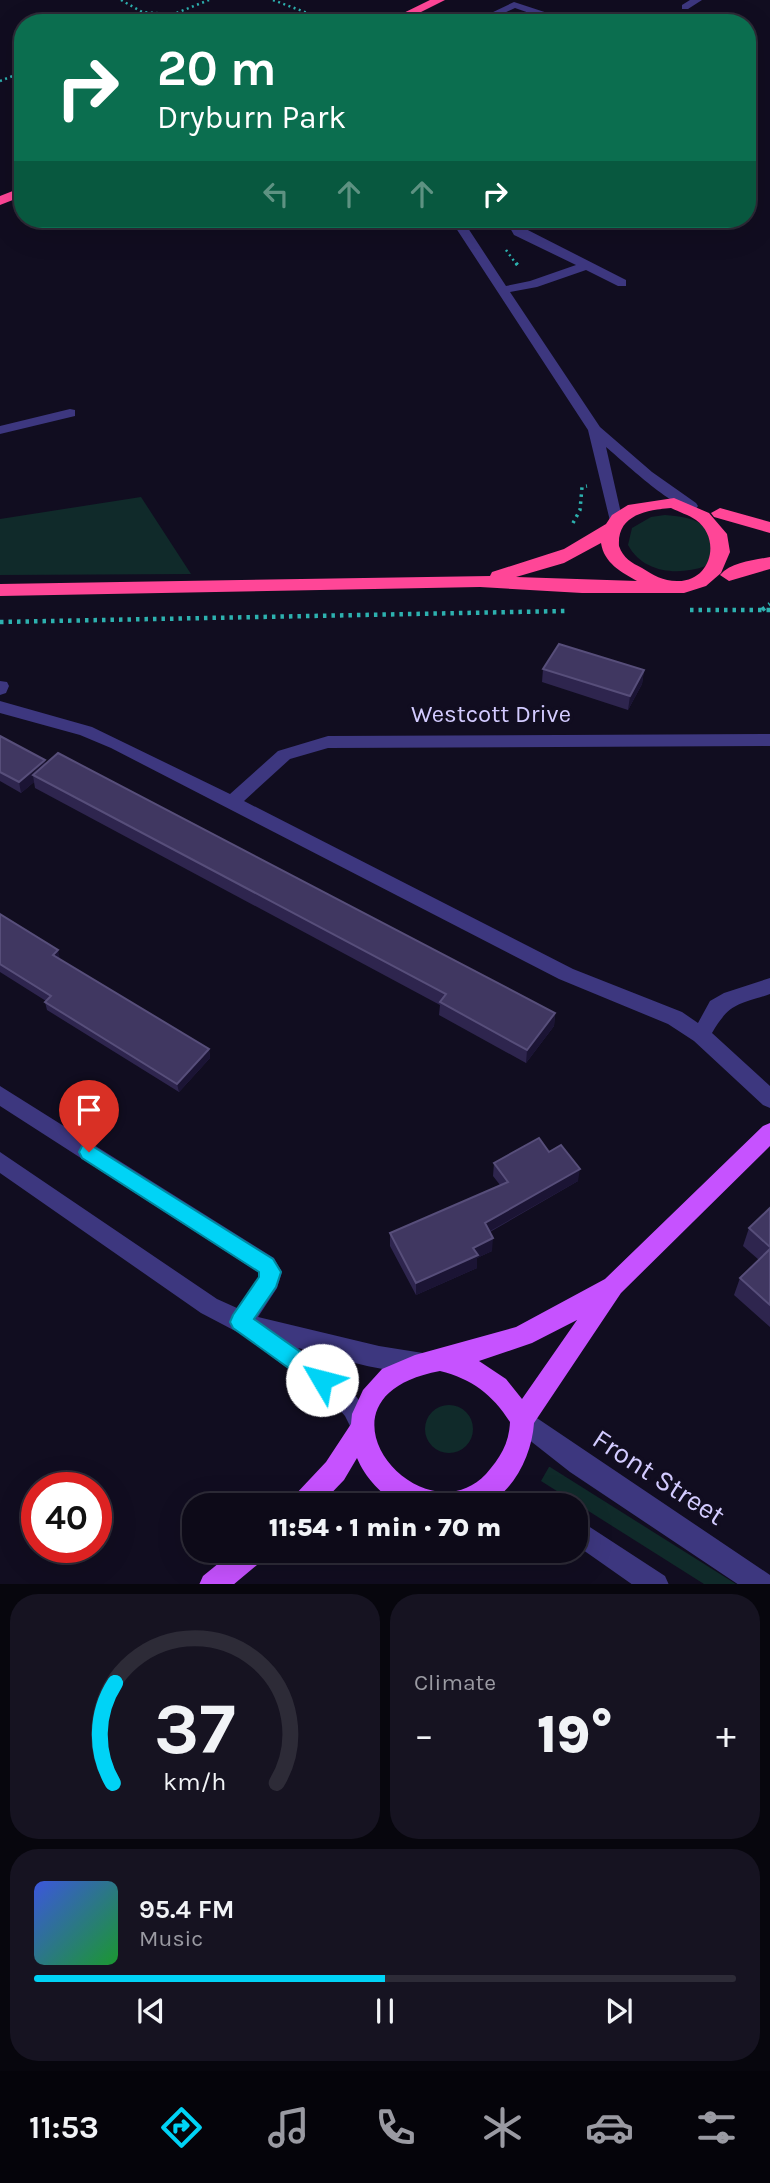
<!DOCTYPE html>
<meta charset="utf-8">
<style>
:root{--surface:#0d0a18;--page:#161321;--text:#f1f3f6;--muted:#9a9aa2;--line:#2d2b37;--accent:#00d3f6}
body{margin:0;font-family:Karla,sans-serif;background:var(--page);color:var(--text);height:100vh;display:flex;flex-direction:column;font-size:26px;white-space:nowrap}
*{box-sizing:border-box;margin:0}
p{font-size:23px;color:var(--muted)}
.icon{flex:none;width:38px;height:38px;fill:none;stroke:currentColor;stroke-width:2;stroke-linecap:round;stroke-linejoin:round}
.map{position:relative;height:1584px;overflow:hidden}
.side{display:flex;flex-direction:column;gap:10px;padding:10px;background:#07060d;flex:1}
.side>*{flex:none}
.guide{position:absolute;left:14px;top:14px;width:742px;height:214px;border-radius:28px;box-shadow:0 7px 28px #0002,0 0 0 2px var(--line);background:#0b6e4f;color:#fff;overflow:hidden}
.speed{position:absolute;left:21px;top:1472px;display:flex;gap:14px;font-size:35px;font-weight:700;text-align:center}
.speed>*{display:grid;place-content:center;width:91px;height:91px;border-radius:50%;background:var(--surface);box-shadow:0 7px 28px #0002,0 0 0 2px var(--line);line-height:1}
.speed .limit{border:10px solid #d22;background:#fff;color:#111}
.pin{position:absolute;display:grid;place-items:center;width:60px;height:60px;color:#fff;margin:-72px -30px;border-radius:50% 50% 50% 0;rotate:-45deg;box-shadow:0 0 7px #0007}
.pin .icon{rotate:45deg}
.me{position:absolute;width:77px;margin:-38px;rotate:307deg;stroke-linejoin:round;filter:drop-shadow(0 0 5px #0008)}
.turn{display:flex;align-items:center;gap:24px;height:147px;padding:0 28px;font-size:32px}
.turn .icon{width:91px;height:91px;stroke-width:2.5}
.turn b{display:block;font-size:49px;line-height:60px}
.lanes{display:flex;align-items:center;height:66px;padding:0 28px;background:#0003;justify-content:center;gap:35px;direction:ltr}
.lanes .off{opacity:.35}
.big{font-size:52px;font-weight:800;line-height:1.1}
.side .tile{flex:1;display:flex;flex-direction:column;justify-content:center;gap:10px;min-width:0;padding:0 24px;border-radius:28px;background:var(--page)}
.side .dial{align-items:center;gap:0}
.dial svg{height:182px;overflow:visible;fill:none;stroke:var(--line);stroke-width:7;stroke-linecap:round;text-anchor:middle}
.dial text{fill:var(--text);stroke:none}
.song{display:flex;align-items:center;gap:21px}
.cover{width:84px;height:84px;border-radius:10px;background:linear-gradient(135deg,hsl(230 70% 55%),hsl(130 70% 35%))}
.played{height:7px;border-radius:4px;background:linear-gradient(90deg,var(--accent) 50%,var(--line) 50%)}
.keys{display:flex;justify-content:space-around;direction:ltr}
.heat{display:flex;justify-content:space-between;align-items:center;font-size:38px;direction:ltr}
.side .tiles{flex:1;display:grid;gap:10px;grid-template-columns:1fr 1fr}
.tile:last-child{grid-column:span 2}
.trip{position:absolute;left:182px;top:1493px;width:406px;height:70px;border-radius:28px;background:var(--surface);box-shadow:0 7px 28px #0002,0 0 0 2px var(--line);font-weight:800;line-height:70px;text-align:center}
.tab-bar{display:flex;height:112px;justify-content:space-around;align-items:center;background:#05040a;color:var(--muted)}
.tab-bar .icon{width:49px;height:49px}
.tab-bar .active{color:var(--accent)}
.tab-bar b{font-size:32px;color:var(--text)}
.map>svg:first-child{display:block}
</style>
<div class="map">
<svg width="770" height="1585" viewBox="0 0 770 1585">
<rect width="100%" height="100%" fill="#110d20"/>
<path fill="#102a2a" d="M141 497 191 574 0 575V519Z
M665 515C693 517 703 521 720 543L706 566C678 576 643 573 628 545L632 528 651 517Z
M425 1429a24 24 0 1 1 48 0a24 24 0 1 1-48 0Z
M549 1467H550L736 1584H704L541 1481Z"/>
<g fill="none" stroke-linecap="round" stroke-linejoin="round">
<path stroke="#2db1af" stroke-width="2.5" stroke-dasharray="2 3.5" stroke-linecap="butt" d="M121 0 142 12 168 14
M273 0 334 23
M151 23 209 0
M0 81 23 72
M506 250 517 265"/>
<path stroke="#2db1af" stroke-width="3.5" stroke-dasharray="2.5 4.5" stroke-linecap="butt" d="M516 263 520 268
M573 523 580 510 582 487 587 486"/>
<path stroke="#2db1af" stroke-width="4.5" stroke-dasharray="3.5 5" stroke-linecap="butt" d="M690 610H770
M762 610 770 604
M0 622 566 611"/>
<path fill="#3d377f" fill-rule="evenodd" d="M690 0H702L688 9H682V5Z
M514 2 572 21 574 23H558L515 8 483 23H470Z
M450 219H462L506 286 530 281 576 265 514 235 510 228 516 224 626 280V286H618L586 270 537 287 510 292 600 427 652 472 696 503 698 506 696 509C677 513 622 460 606 447L623 522 621 525H611L588 430Z
M70 409 75 410V416L0 434V426Z
M0 681 7 682 9 686 6 693 0 695Z
M0 701 92 727 230 794 278 751 328 736 770 734V746L328 748 290 759 244 801 573 969 682 1012 698 1023 710 1001 724 993 770 978V994C738 1005 730 1002 712 1033L770 1086V1108L763 1105 694 1041 668 1024 559 979 111 748 80 735 0 713Z
M0 1086 274 1258 282 1272 277 1288 258 1317 379 1346 429 1354 433 1362 429 1370C403 1380 327 1355 298 1348 328 1371 358 1388 373 1424L369 1432 361 1436 353 1432 345 1416 333 1402 241 1334 201 1313 0 1173V1152L217 1299 237 1308 259 1277 258 1272 0 1106Z
M522 1408 770 1575V1585H739L570 1472 514 1428 510 1420 514 1412Z
M461 1492 493 1493 502 1496 505 1505H449L452 1495Z
M576 1518 665 1576 669 1585H633L576 1545Z"/>
<path fill="#c652ff" fill-rule="evenodd" d="M770 1123V1146L621 1293 534 1423C532 1454 514 1493 484 1505 465 1505 416 1509 402 1504 382 1497 365 1477 357 1458L344 1480 320 1505H291L294 1496 326 1462 351 1424 352 1414 363 1390 382 1369 415 1355 516 1327 605 1279 763 1126ZM577 1320 522 1399 506 1379 479 1361 532 1343ZM440 1371C472 1379 492 1394 510 1422 509 1444 500 1458 486 1474 421 1542 298 1397 440 1371Z
M235 1550H267L264 1559 233 1585H199L203 1576Z"/>
<path fill="#ff4697" fill-rule="evenodd" d="M430 0H445L399 23H383Z
M23 187V196L0 205V196Z
M674 498 709 513 727 534 730 552 721 573 706 586 684 593H582L480 587 0 596V584L490 576 492 572 564 549 606 524 612 515 628 505ZM671 508C679 512 689 515 696 520 722 539 711 582 677 581 663 581 653 575 642 568 632 563 623 558 619 546 617 515 646 510 671 508ZM601 543C604 563 621 572 637 581L516 577 564 563Z
M720 508 770 522V533L714 517 711 513Z
M770 557V569L729 581 720 575C731 562 754 560 770 557Z"/>
</g>
<path fill="#2e254e" d="M543 669 644 670 642 684 628 710 542 682Z
M0 736 45 760V764L555 1013 554 1026 526 1063 439 1015 440 1005 35 788 34 782 21 793 0 781Z
M0 914 60 959 209 1049 210 1058 179 1092 47 1010 45 1002 46 1001 0 972Z
M549 1152 578 1181 490 1232 492 1251 477 1258V1268L416 1295 390 1246V1233L500 1185 493 1176 494 1163Z
M770 1208V1327L734 1295 740 1278 759 1260 743 1246 749 1228Z"/>
<path fill="#1b1434" d="M644 670 642 684 628 710 630 696Z
M45 760 47 771 33 775 34 782 21 793 19 782Z
M58 950 60 959 55 964 53 955Z
M555 1013 554 1026 526 1063 527 1050Z
M209 1049 210 1058 179 1092 177 1084Z
M580 1169 578 1181 483 1235 485 1223Z
M493 1238 492 1251 477 1258V1268L416 1295V1283L473 1248Z"/>
<path fill="#403761" stroke="#574e7a" stroke-width="2" d="M559 644 644 670 630 696 543 669Z
M0 736 45 760 19 782 0 772Z
M58 753 555 1013 527 1050 440 1002 446 994 33 775Z
M0 914 58 950 53 955 209 1049 177 1084 45 1002 51 996 0 964Z
M539 1138 549 1152 561 1145 580 1169 485 1223 493 1238 473 1248 478 1255 416 1283 390 1233 508 1182 494 1163Z
M770 1208V1247L749 1228Z
M770 1249V1305L740 1278Z"/>
<path fill="#00d3f6" stroke="#0089a0" stroke-width="2" d="M89 1144 273 1259 281 1272 276 1287 254 1319 330 1373 333 1380 330 1387 322 1390 315 1387 233 1328 230 1322 233 1315 259 1277V1272L82 1158 79 1152 82 1146Z"/>
<g text-anchor="middle" dominant-baseline="central" stroke-width="7" stroke-linejoin="round" paint-order="stroke">
<g font-size="24" fill="#d3cbff" stroke="#110d20">
<text x="491" y="714">Westcott Drive</text>
</g>
<g font-size="28" fill="#d3cbff" stroke="#110d20">
<text transform="translate(659 1477) rotate(33)">Front Street</text>
</g>
</g>
</svg>
<div class="speed"><div class="limit">40</div></div>
<div class="pin" style="left:89px;top:1152px;background:#d93025"><svg class="icon" aria-label="arrive" viewBox="0 0 24 24"><path d="M6 21V4h12l-3 4 3 4H6"/></svg></div>
<svg class="me" style="left:322px;top:1380px" viewBox="-20 -20 40 40"><circle r="19" fill="#fff"/><path d="M0-13L10 11 0 6-10 11z" fill="#00d3f6"/></svg>
<div class="trip">11:54 · 1 min · 70 m</div>
<div class="guide">
<div class="turn"><svg class="icon" aria-label="right" viewBox="0 0 24 24"><path d="M7 20v-9h11M14 6l5 5-5 5"/></svg><div><b>20 m</b>Dryburn Park</div></div>
<div class="lanes"><svg class="icon off" aria-label="left" viewBox="0 0 24 24"><path d="M17 20v-9H6M10 6l-5 5 5 5"/></svg><svg class="icon off" aria-label="ahead" viewBox="0 0 24 24"><path d="M12 20V5M6 11l6-6 6 6"/></svg><svg class="icon off" aria-label="ahead" viewBox="0 0 24 24"><path d="M12 20V5M6 11l6-6 6 6"/></svg><svg class="icon" aria-label="right" viewBox="0 0 24 24"><path d="M7 20v-9h11M14 6l5 5-5 5"/></svg></div>
</div>
</div>
<section class="side">
<div class="tiles">
<div class="tile dial"><svg viewBox="0 0 100 80">
<path d="M14 69A42 42 0 1 1 86 69"/>
<path d="M14 69A42 42 0 0 1 15 25" stroke="#00d3f6"/>
<text x="50" y="56" font-size="32" font-weight="700">37</text>
<text x="50" y="72" font-size="11">km/h</text>
</svg></div>
<div class="tile"><p>Climate</p>
<div class="heat"><a>−</a><b class="big">19°</b><a>+</a></div>
</div>
<div class="tile">
<div class="song"><i class="cover"></i><div><b>95.4 FM</b><p>Music</p></div></div>
<div class="played"></div>
<div class="keys"><svg class="icon" aria-label="previous" viewBox="0 0 24 24"><path d="M18 5L8 12l10 7zM5 5v14"/></svg><svg class="icon" aria-label="pause" viewBox="0 0 24 24"><path d="M8 5v14M16 5v14"/></svg><svg class="icon" aria-label="next" viewBox="0 0 24 24"><path d="M6 5l10 7-10 7zM19 5v14"/></svg></div>
</div>
</div>
</section>
<nav class="tab-bar">
<b>11:53</b>
<svg class="icon active" aria-label="directions" viewBox="0 0 24 24"><path d="M12 3l9 9-9 9-9-9zM9 14v-3h6M13 9l2 2-2 2"/></svg>
<svg class="icon" aria-label="music" viewBox="0 0 24 24"><path d="M9 18V5l10-2v13"/><circle cx="6" cy="18" r="3"/><circle cx="16" cy="16" r="3"/></svg>
<svg class="icon" aria-label="phone" viewBox="0 0 24 24"><path d="M5 4h4l2 5-3 2q2 4 5 5l2-3 5 2v4C11 20 4 13 5 4z"/></svg>
<svg class="icon" aria-label="climate" viewBox="0 0 24 24"><path d="M12 3v18M4 7l16 10M4 17L20 7"/></svg>
<svg class="icon" aria-label="car" viewBox="0 0 24 24"><path d="M5 17H2v-5l4-1 3-4h7l3 4 3 1v5h-3M9 17h6M6 11h13"/><circle cx="7" cy="17" r="2"/><circle cx="17" cy="17" r="2"/></svg>
<svg class="icon" aria-label="filters" viewBox="0 0 24 24"><path d="M4 7h16M4 17h16"/><circle cx="9" cy="7" r="2"/><circle cx="15" cy="17" r="2"/></svg>
</nav>
